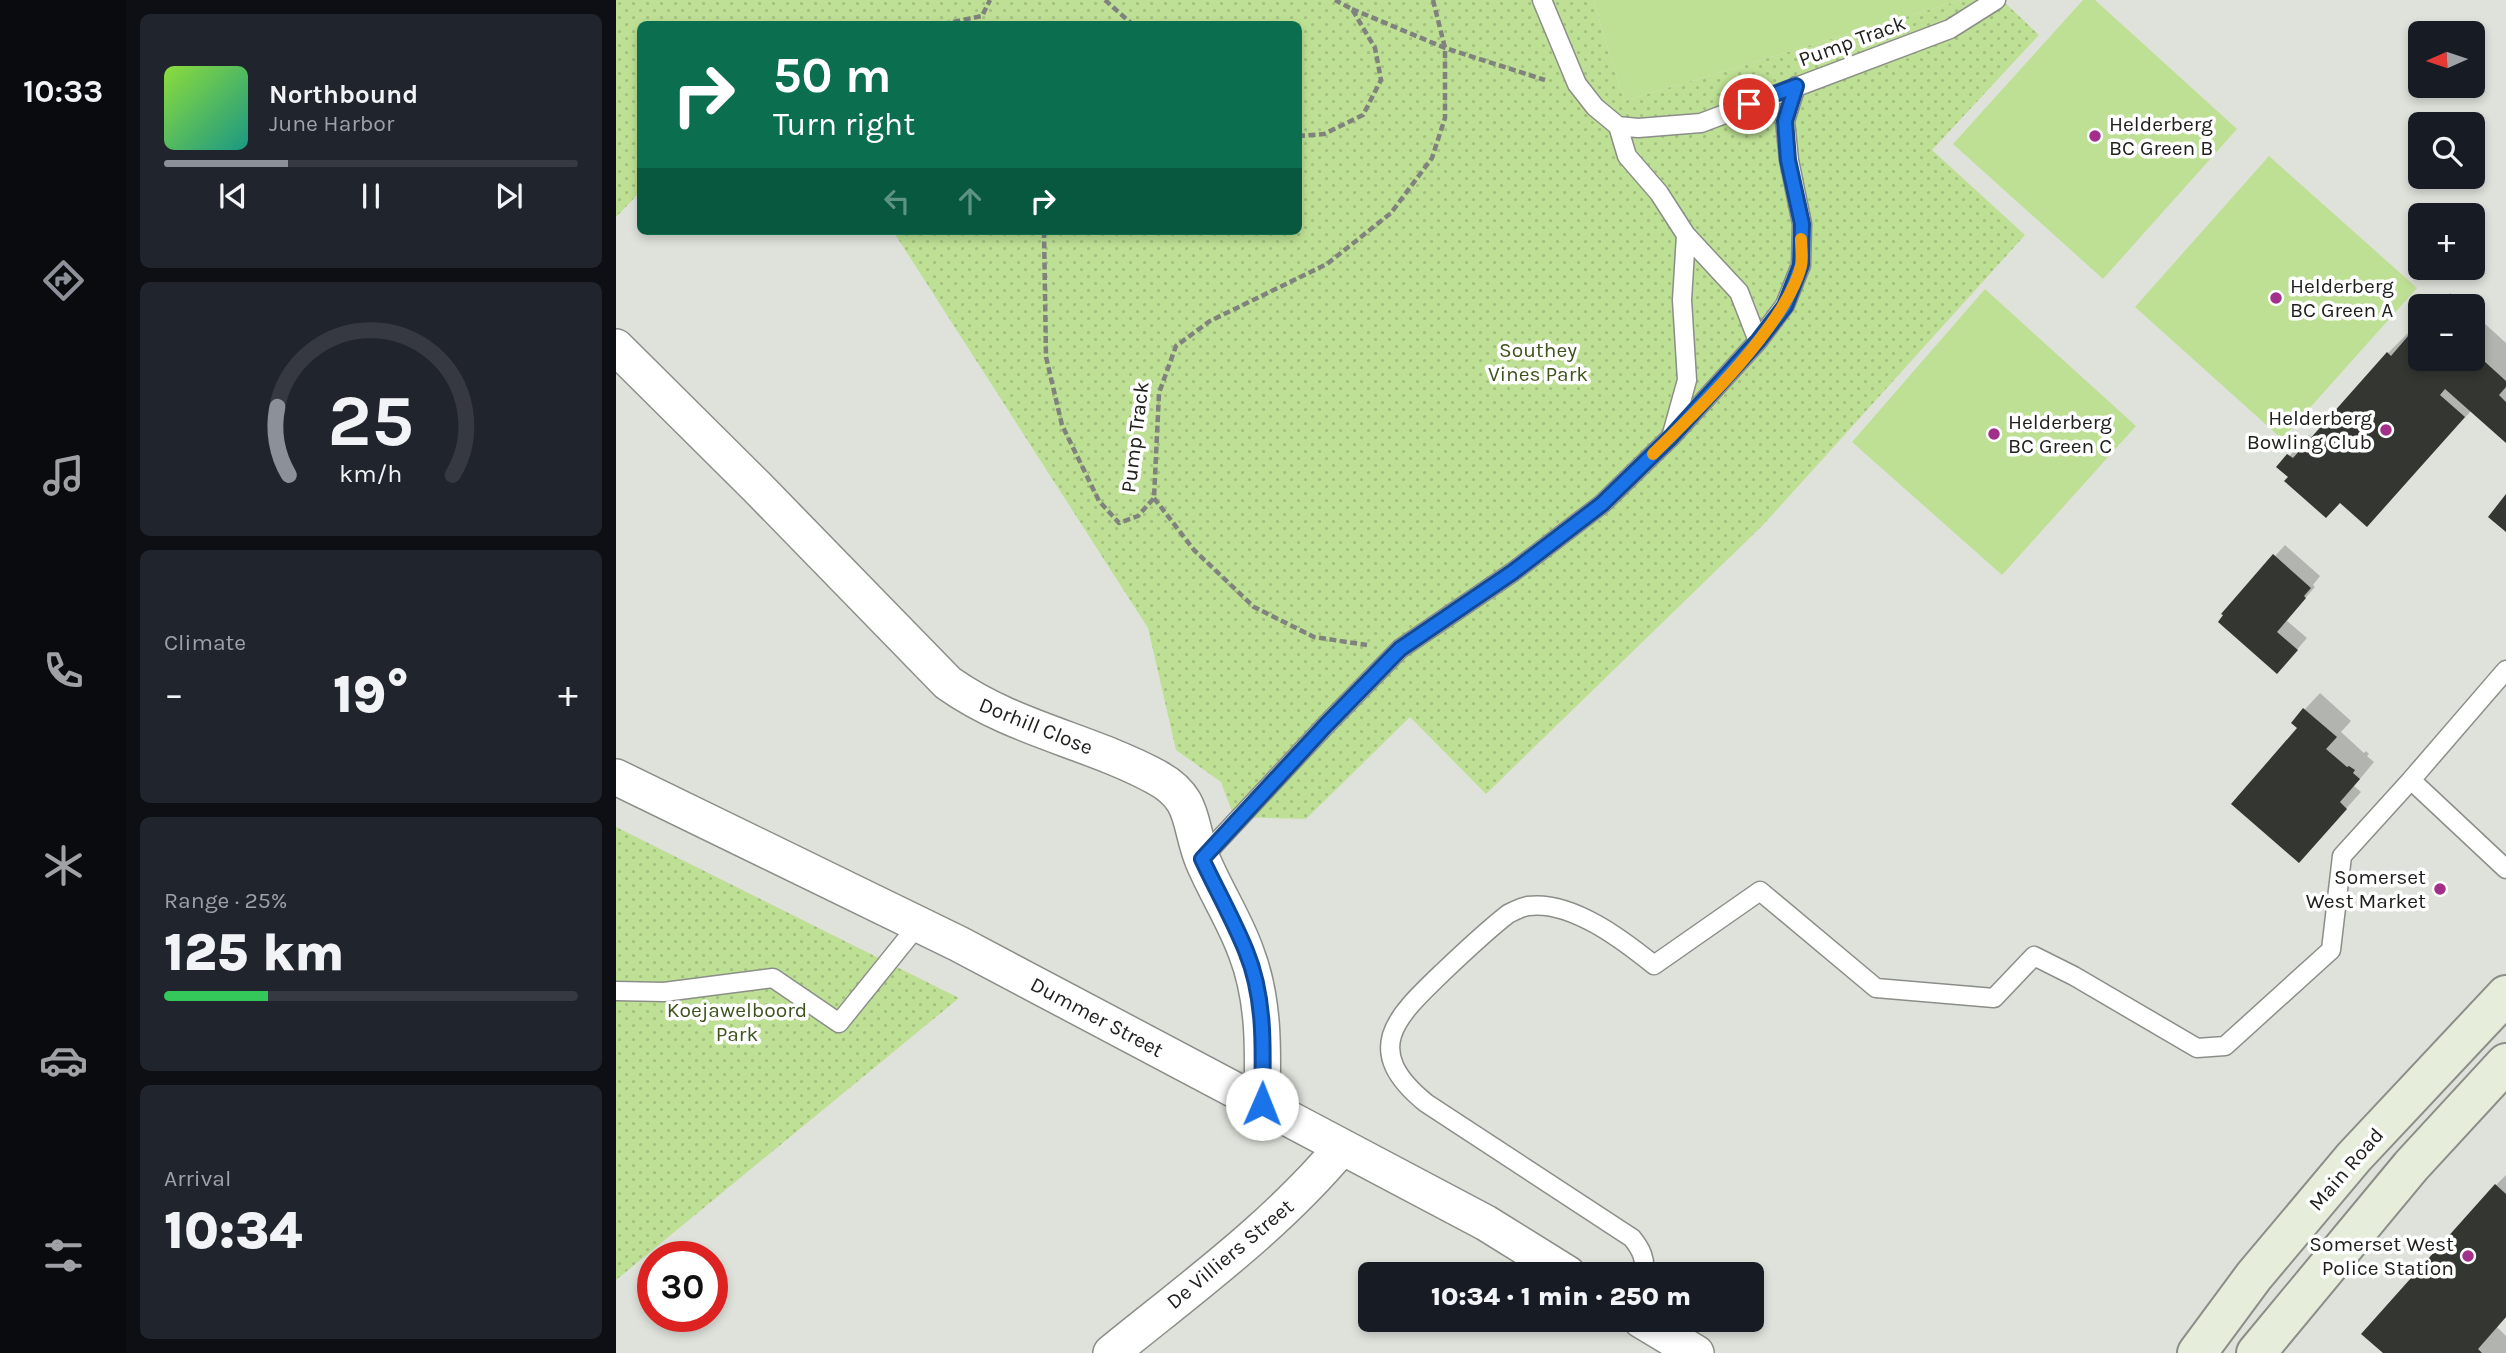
<!DOCTYPE html>
<meta charset="utf-8">
<style>
:root{--surface:#171b24;--page:#20242c;--text:#f1f3f6;--muted:#9ea1a6;--line:#363941;--accent:#8c9099}
body{margin:0;font-family:Karla,sans-serif;background:var(--page);color:var(--text);height:100vh;display:flex;flex-direction:column;font-size:26px;white-space:nowrap}
*{box-sizing:border-box;margin:0}
p{font-size:23px;color:var(--muted)}
.icon{flex:none;width:38px;height:38px;fill:none;stroke:currentColor;stroke-width:2;stroke-linecap:round;stroke-linejoin:round}
.map{position:relative;flex:1;overflow:hidden}
.side{display:flex;flex-direction:column;gap:14px;padding:14px;background:#0d0f14;width:490px}
.side>*{flex:none}
.banner{position:absolute;left:21px;top:21px;width:665px;height:214px;border-radius:10px;box-shadow:0 4px 10px #0003;background:#0b6e4f;color:#fff;overflow:hidden}
.needle{width:46px;rotate:267deg}
.fabs{position:absolute;left:1792px;top:21px;display:grid;gap:14px}
.fabs a{display:grid;place-items:center;width:77px;height:77px;border-radius:10px;background:var(--surface);box-shadow:0 4px 10px #0003;font-size:35px}
.speed{position:absolute;left:21px;top:1241px;display:flex;gap:14px;font-size:35px;font-weight:700;text-align:center}
.speed>*{display:grid;place-content:center;width:91px;height:91px;border-radius:50%;background:var(--surface);box-shadow:0 4px 10px #0003;line-height:1}
.speed .limit{border:10px solid #d22;background:#fff;color:#111}
.pin{position:absolute;display:grid;place-items:center;width:60px;height:60px;color:#fff;margin:-30px;border:4px solid #fff;border-radius:50%;box-shadow:0 2px 7px #0007}
.me{position:absolute;width:77px;margin:-38px;rotate:1deg;stroke-linejoin:round;filter:drop-shadow(0 0 5px #0008)}
.turn{display:flex;align-items:center;gap:24px;height:147px;padding:0 21px;font-size:32px}
.turn .icon{width:91px;height:91px;stroke-width:2.5}
.turn b{display:block;font-size:49px;line-height:60px}
.lanes{display:flex;align-items:center;height:66px;padding:0 21px;background:#0003;justify-content:center;gap:35px;direction:ltr}
.lanes .off{opacity:.35}
.big{font-size:52px;font-weight:800;line-height:1.1}
.side .tile{flex:1;display:flex;flex-direction:column;justify-content:center;gap:10px;min-width:0;padding:0 24px;border-radius:10px;background:var(--page)}
.side .dial{align-items:center;gap:0}
.dial svg{height:182px;overflow:visible;fill:none;stroke:var(--line);stroke-width:7;stroke-linecap:round;text-anchor:middle}
.dial text{fill:var(--text);stroke:none}
.song{display:flex;align-items:center;gap:21px}
.cover{width:84px;height:84px;border-radius:10px;background:linear-gradient(135deg,hsl(90 70% 55%),hsl(170 70% 35%))}
.played{height:7px;border-radius:4px;background:linear-gradient(90deg,var(--accent) 30%,var(--line) 30%)}
.keys{display:flex;justify-content:space-around;direction:ltr}
.heat{display:flex;justify-content:space-between;align-items:center;font-size:38px;direction:ltr}
.charge{height:10px;border-radius:5px;background:linear-gradient(90deg,#34c759 25%,var(--line) 0)}
.trip{position:absolute;left:742px;top:1262px;width:406px;height:70px;border-radius:10px;background:var(--surface);box-shadow:0 4px 10px #0003;font-weight:800;line-height:70px;text-align:center}
main{display:flex;flex:1;min-height:0}
.menu{display:flex;flex-direction:column;width:126px;justify-content:space-around;align-items:center;background:#090b0e;color:var(--muted)}
.menu .icon{width:49px;height:49px}
.menu .on{color:var(--accent)}
.menu b{font-size:32px;color:var(--text)}
.map>svg:first-child{display:block}
</style>
<main>
<nav class="menu">
<b>10:33</b>
<svg class="icon on" aria-label="directions" viewBox="0 0 24 24"><path d="M12 3l9 9-9 9-9-9zM9 14v-3h6M13 9l2 2-2 2"/></svg>
<svg class="icon" aria-label="music" viewBox="0 0 24 24"><path d="M9 18V5l10-2v13"/><circle cx="6" cy="18" r="3"/><circle cx="16" cy="16" r="3"/></svg>
<svg class="icon" aria-label="phone" viewBox="0 0 24 24"><path d="M5 4h4l2 5-3 2q2 4 5 5l2-3 5 2v4C11 20 4 13 5 4z"/></svg>
<svg class="icon" aria-label="climate" viewBox="0 0 24 24"><path d="M12 3v18M4 7l16 10M4 17L20 7"/></svg>
<svg class="icon" aria-label="car" viewBox="0 0 24 24"><path d="M5 17H2v-5l4-1 3-4h7l3 4 3 1v5h-3M9 17h6M6 11h13"/><circle cx="7" cy="17" r="2"/><circle cx="17" cy="17" r="2"/></svg>
<svg class="icon" aria-label="filters" viewBox="0 0 24 24"><path d="M4 7h16M4 17h16"/><circle cx="9" cy="7" r="2"/><circle cx="15" cy="17" r="2"/></svg>
</nav>
<section class="side">
<div class="tile">
<div class="song"><i class="cover"></i><div><b>Northbound</b><p>June Harbor</p></div></div>
<div class="played"></div>
<div class="keys"><svg class="icon" aria-label="previous" viewBox="0 0 24 24"><path d="M18 5L8 12l10 7zM5 5v14"/></svg><svg class="icon" aria-label="pause" viewBox="0 0 24 24"><path d="M8 5v14M16 5v14"/></svg><svg class="icon" aria-label="next" viewBox="0 0 24 24"><path d="M6 5l10 7-10 7zM19 5v14"/></svg></div>
</div>
<div class="tile dial"><svg viewBox="0 0 100 80">
<path d="M14 69A42 42 0 1 1 86 69"/>
<path d="M14 69A42 42 0 0 1 9 39" stroke="#8c9099"/>
<text x="50" y="56" font-size="32" font-weight="700">25</text>
<text x="50" y="72" font-size="11">km/h</text>
</svg></div>
<div class="tile"><p>Climate</p>
<div class="heat"><a>−</a><b class="big">19°</b><a>+</a></div>
</div>
<div class="tile"><p>Range · 25%</p><b class="big">125 km</b><div class="charge"></div></div>
<div class="tile"><p>Arrival</p><b class="big">10:34</b></div>
</section>
<div class="map">
<svg width="1890" height="1353" viewBox="0 0 1890 1353">
<defs>
<pattern id="park-dots" width="8" height="8" patternUnits="userSpaceOnUse" patternTransform="scale(1.75)"><rect width="8" height="8" fill="#bee094"/><path d="M2 2h.1M6 6h.1" fill="none" stroke="#a3c07f" stroke-width="1.8" stroke-linecap="round"/></pattern>
</defs>
<rect width="100%" height="100%" fill="#dfe2db"/>
<path fill="#bee094" d="M977 0H1346L1008 101Z
M1467 0H1479L1621 129 1487 279 1337 144Z
M1653 156 1801 288 1666 439 1519 307Z
M1369 289 1520 426 1386 575 1236 442Z"/>
<path fill="url(#park-dots)" d="M0 0H977L1008 101 1346 0H1386L1423 35 1316 150 1409 235 1148 524 870 794 794 717 690 819 618 817 605 782 560 750 532 628 277 231H682V24H24V192L0 217Z
M0 827 343 998 0 1280Z"/>
<path fill="#0003" d="M1834 293 1849 306H1821Z
M1857 313 1890 343V440L1856 410 1751 525 1725 502 1675 477 1663 467 1693 435 1697 438 1772 353 1792 333 1795 335 1804 325V359H1857Z
M1669 545 1704 576 1697 585 1699 587 1670 620 1691 638 1671 661 1608 613Z
M1704 693 1735 721 1725 732 1748 753 1750 751 1753 754 1751 756 1758 762 1738 786 1745 792 1683 861V728L1677 722Z
M1890 1175V1317L1881 1327 1890 1336V1353H1769L1880 1185Z"/>
<path fill="#343631" d="M1804 322V359H1857V351L1890 381V387L1883 395 1890 402V443L1829 389 1824 395 1849 417 1751 527 1724 503 1710 518 1668 481 1672 477 1660 467 1671 454 1677 458 1771 352 1775 356Z
M1890 494V532L1872 517Z
M1657 554 1695 588 1688 596 1690 598 1661 632 1682 650 1661 674 1602 622 1607 615 1605 614Z
M1687 708 1721 737 1710 749 1731 767 1733 766 1739 770 1737 773 1744 779 1724 802 1731 809 1683 863 1615 804 1681 728 1675 723Z
M1879 1184 1890 1194V1317L1862 1349 1866 1353H1767L1745 1334Z"/>
<g fill="none" stroke-linecap="round" stroke-linejoin="round">
<defs>
<path id="lane" d="M926 0 961 84 979 107 1002 126 1022 128 1085 123 1334 29 1380 0
M1002 126 1011 156 1043 193 1070 235 1066 300 1071 380 1056 434
M1070 235 1123 292 1142 341
M1795 780 1890 869
M585 859 710 725 784 649 897 572 986 504 1055 437 1142 341 1169 305 1185 265 1186 224 1173 160 1169 121 1180 86
M0 991 48 992 157 978 223 1023 302 925
M1028 1274C1030 1259 1025 1249 1016 1238L810 1103C745 1050 779 1018 827 972 848 952 869 932 892 914 898 911 905 907 912 906 955 900 1007 940 1038 965L1144 891 1260 988 1378 998 1418 956 1458 976 1581 1048 1609 1046 1715 950 1726 856 1795 780 1890 670"/>
<path id="street" d="M0 347 141 487 332 683C397 729 471 740 540 777 581 799 572 825 587 861 600 892 619 921 630 952 649 1001 647 1053 646 1104
M0 777 343 944 870 1223 952 1274
M1025 1320 1080 1353
M495 1353C575 1288 659 1227 726 1147"/>
<path id="secondary" d="M1581 1353 1638 1276 1738 1157 1890 995
M1640 1353 1795 1166 1890 1063"/>
</defs>
<use href="#lane" stroke="#8b8e88" stroke-width="21"/>
<use href="#street" stroke="#8b8e88" stroke-width="38"/>
<use href="#secondary" stroke="#8b8e88" stroke-width="42"/>
<path stroke="#80827e" stroke-width="4.5" stroke-dasharray="7 3.5" stroke-linecap="butt" d="M489 0 516 24
M736 9 829 48 929 80
M327 24 366 16 374 0
M682 136 708 134 747 115 765 80 759 48 736 9 719 0
M428 231 430 357 446 425 483 501 503 523 522 516 538 498 543 393 560 346 594 321 711 264 775 213 816 158 829 118V48L817 0
M538 498 578 550 638 607 698 637 751 645"/>
<use href="#lane" stroke="#fff" stroke-width="18"/>
<use href="#street" stroke="#fff" stroke-width="35"/>
<use href="#secondary" stroke="#e6eedb" stroke-width="38"/>
</g>
<g fill="none" stroke-linecap="round" stroke-linejoin="round">
<defs>
<path id="route" d="M646 1104C647 1053 650 999 630 951 617 919 600 889 586 859L710 725 784 649 897 572 986 504 1055 437 1142 341 1169 306 1185 265 1186 224 1172 160 1169 121 1180 86 1133 104"/>
</defs>
<use href="#route" stroke="#114b97" stroke-width="18"/>
<use href="#route" stroke="#1a73e8" stroke-width="12"/>
<path stroke="#f59e0b" stroke-width="12" d="M1037 454C1081 411 1170 325 1185 266 1187 258 1185 248 1185 239"/>
</g>
<g fill="#a22f8a" stroke="#fff" stroke-width="2.5">
<circle cx="1479" cy="136" r="7"/>
<circle cx="1660" cy="298" r="7"/>
<circle cx="1770" cy="430" r="7"/>
<circle cx="1378" cy="434" r="7"/>
<circle cx="1824" cy="889" r="7"/>
<circle cx="1852" cy="1256" r="7"/>
</g>
<g text-anchor="middle" dominant-baseline="central" stroke-width="7" stroke-linejoin="round" paint-order="stroke">
<g font-size="21" fill="#20211f" stroke="#fff">
<text transform="translate(1236 41) rotate(-20)">Pump Track</text>
<text transform="translate(519 437) rotate(-83)">Pump Track</text>
<text transform="translate(420 726) rotate(22)">Dorhill Close</text>
<text transform="translate(481 1017) rotate(28)">Dummer Street</text>
<text transform="translate(1730 1169) rotate(-49)">Main Road</text>
<text transform="translate(614 1254) rotate(-40)">De Villiers Street</text>
</g>
<g font-size="21" fill="#20211f" stroke="#fff" text-anchor="start">
<text x="1493" y="124">Helderberg<tspan x="1493" dy="24">BC Green B</tspan></text>
<text x="1674" y="286">Helderberg<tspan x="1674" dy="24">BC Green A</tspan></text>
<text x="1756" y="418" text-anchor="end">Helderberg<tspan x="1756" dy="24">Bowling Club</tspan></text>
<text x="1392" y="422">Helderberg<tspan x="1392" dy="24">BC Green C</tspan></text>
<text x="1810" y="877" text-anchor="end">Somerset<tspan x="1810" dy="24">West Market</tspan></text>
<text x="1838" y="1244" text-anchor="end">Somerset West<tspan x="1838" dy="24">Police Station</tspan></text>
</g>
<g font-size="21" fill="#3d531b" stroke="#fff">
<text x="922" y="350">Southey<tspan x="922" dy="24">Vines Park</tspan></text>
<text x="121" y="1010">Koejawelboord<tspan x="121" dy="24">Park</tspan></text>
</g>
</g>
</svg>
<div class="fabs">
<a><svg class="needle" viewBox="-14 -14 28 28"><path d="M0-13l5 13h-10z" fill="#e53935"/><path d="M0 13l5-13h-10z" fill="#9ea1a6"/></svg></a>
<a><svg class="icon" aria-label="search" viewBox="0 0 24 24"><circle cx="10" cy="10" r="6"/><path d="M15 15l6 6"/></svg></a>
<a>+</a>
<a>−</a>
</div>
<div class="speed"><div class="limit">30</div></div>
<div class="pin" style="left:1133px;top:104px;background:#d93025"><svg class="icon" aria-label="arrive" viewBox="0 0 24 24"><path d="M6 21V4h12l-3 4 3 4H6"/></svg></div>
<svg class="me" style="left:646px;top:1104px" viewBox="-20 -20 40 40"><circle r="19" fill="#fff"/><path d="M0-13L10 11 0 6-10 11z" fill="#1a73e8"/></svg>
<div class="trip">10:34 · 1 min · 250 m</div>
<div class="banner">
<div class="turn"><svg class="icon" aria-label="right" viewBox="0 0 24 24"><path d="M7 20v-9h11M14 6l5 5-5 5"/></svg><div><b>50 m</b>Turn right</div></div>
<div class="lanes"><svg class="icon off" aria-label="left" viewBox="0 0 24 24"><path d="M17 20v-9H6M10 6l-5 5 5 5"/></svg><svg class="icon off" aria-label="ahead" viewBox="0 0 24 24"><path d="M12 20V5M6 11l6-6 6 6"/></svg><svg class="icon" aria-label="right" viewBox="0 0 24 24"><path d="M7 20v-9h11M14 6l5 5-5 5"/></svg></div>
</div>
</div>
</main>
